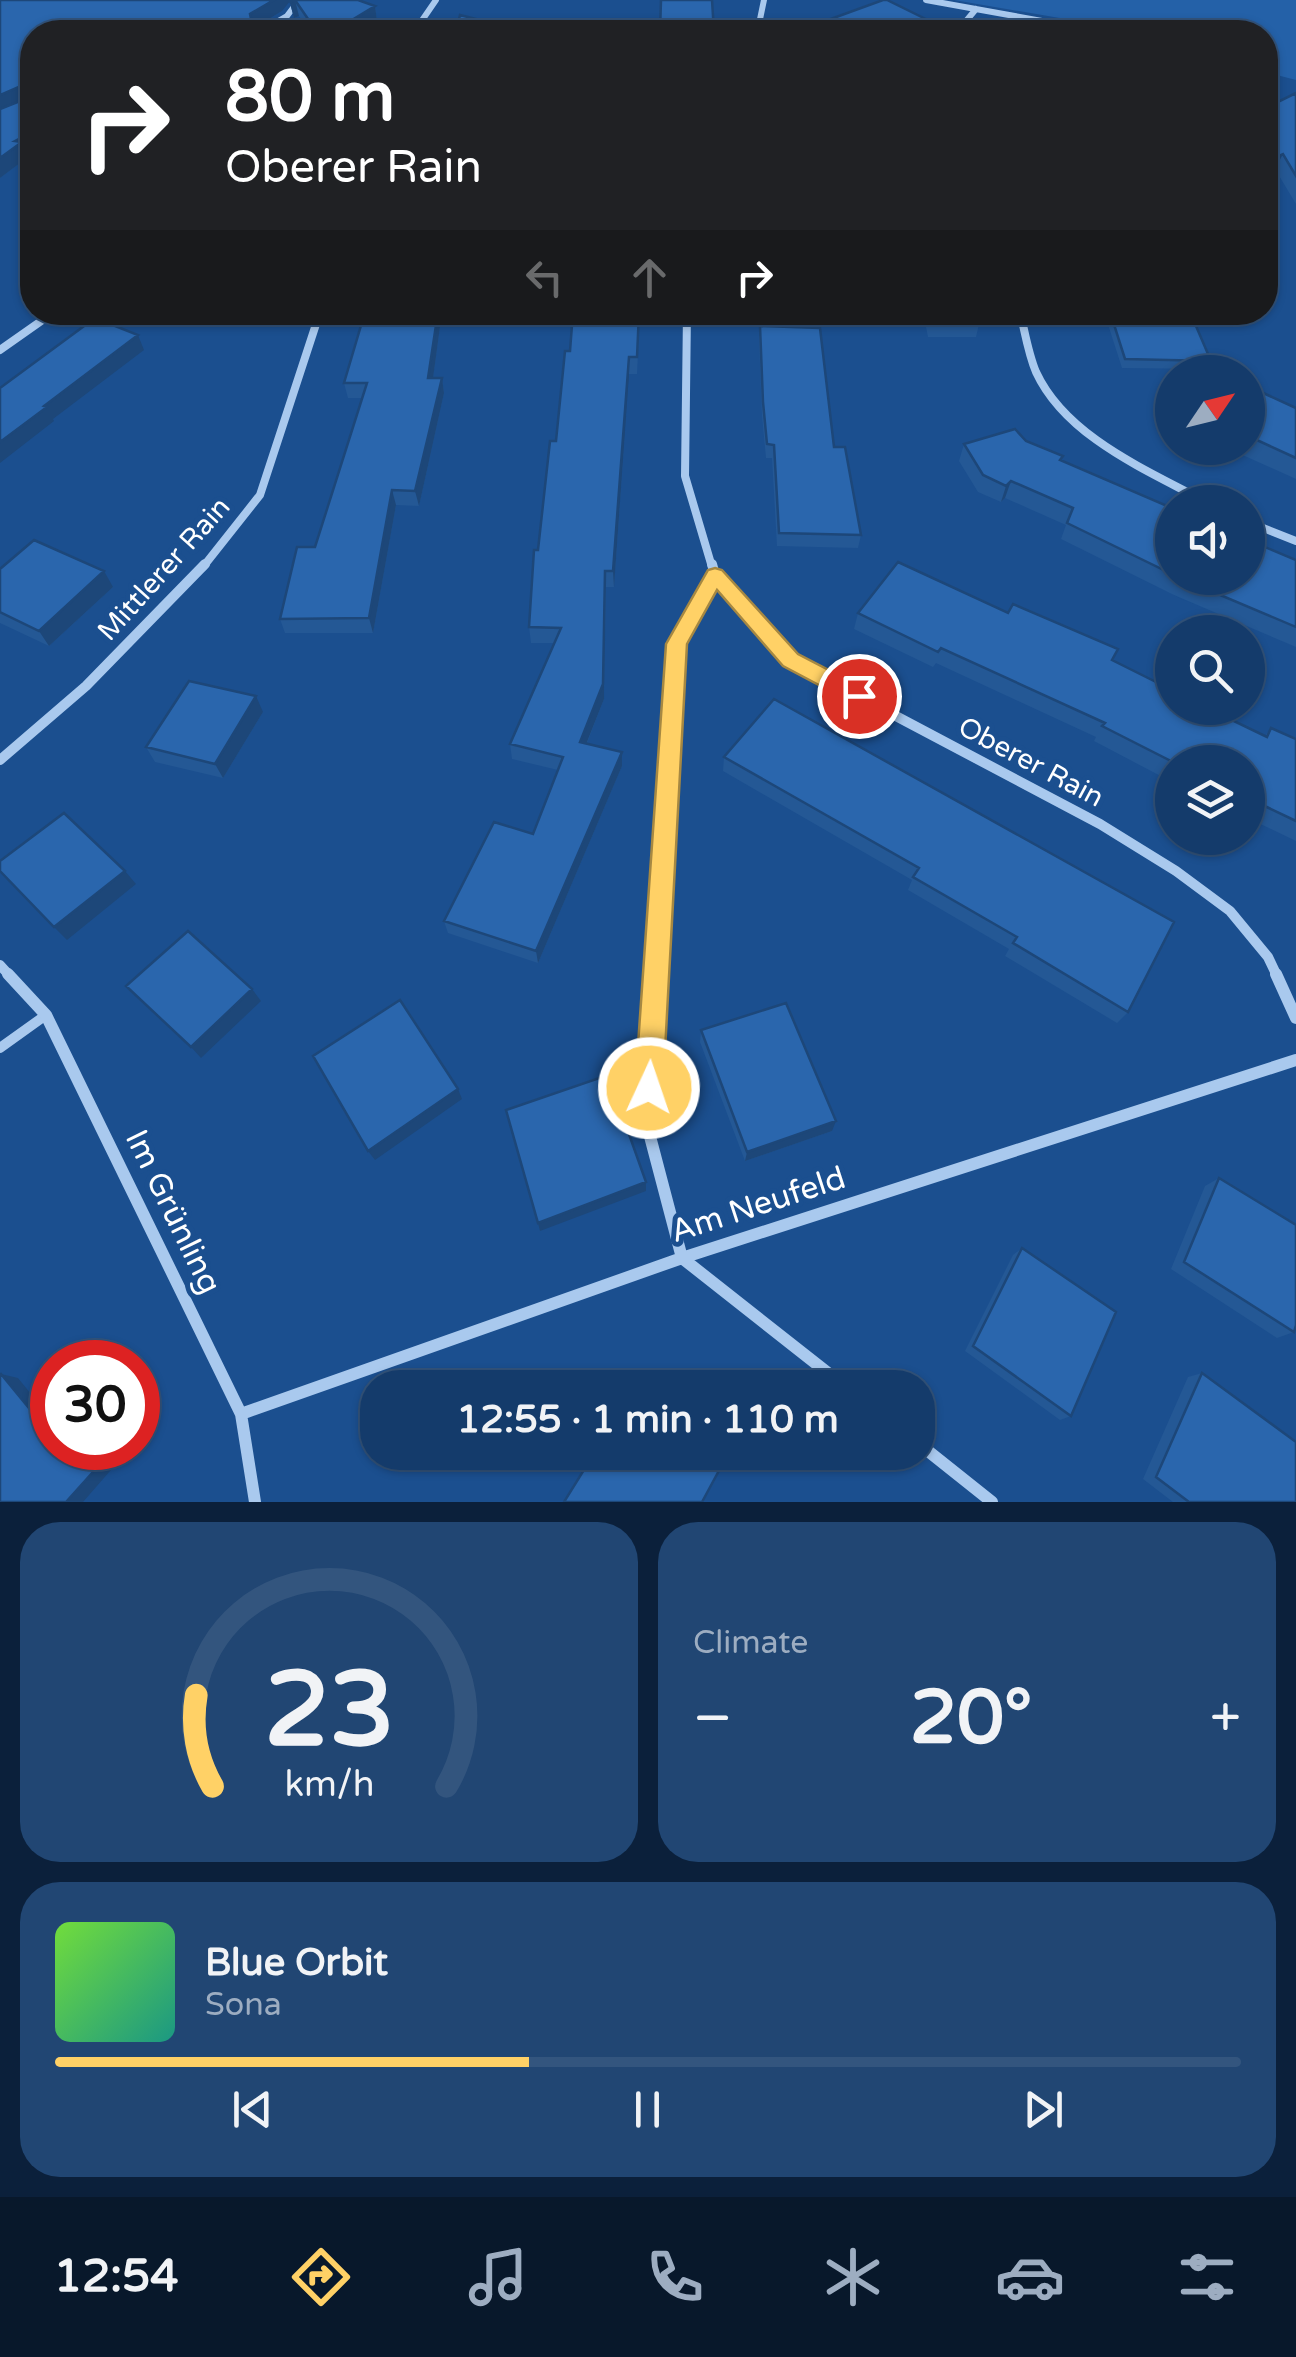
<!DOCTYPE html>
<meta charset="utf-8">
<style>
:root{--surface:#143b6b;--page:#214673;--text:#f1f3f6;--muted:#9dadc1;--line:#33557e;--accent:#ffd166}
body{margin:0;font-family:"Varela Round",sans-serif;background:var(--page);color:var(--text);height:100vh;display:flex;flex-direction:column;font-size:38px;white-space:nowrap}
*{box-sizing:border-box;margin:0}
p{font-size:32px;color:var(--muted)}
.icon{flex:none;width:55px;height:55px;fill:none;stroke:currentColor;stroke-width:2;stroke-linecap:round;stroke-linejoin:round}
.map{position:relative;height:1502px;overflow:hidden}
.sheet{display:flex;flex-direction:column;gap:20px;padding:20px;background:#0b203b;flex:1}
.sheet>*{flex:none}
.banner{position:absolute;left:20px;top:20px;width:1258px;height:305px;border-radius:40px;box-shadow:0 2px 8px #0004,0 0 0 2px var(--line);background:#202124;color:#fff;overflow:hidden}
.needle{width:65px;rotate:55deg}
.controls{position:absolute;left:1155px;top:355px;display:grid;gap:20px}
.controls a{display:grid;place-items:center;width:110px;height:110px;border-radius:50%;background:var(--surface);box-shadow:0 2px 8px #0004,0 0 0 2px var(--line);font-size:50px}
.speed{position:absolute;left:30px;top:1340px;display:flex;gap:20px;font-size:50px;font-weight:700;text-align:center}
.speed>*{display:grid;place-content:center;width:130px;height:130px;border-radius:50%;background:var(--surface);box-shadow:0 2px 8px #0004,0 0 0 2px var(--line);line-height:1}
.speed .limit{border:15px solid #d22;background:#fff;color:#111}
.pin{position:absolute;display:grid;place-items:center;width:85px;height:85px;color:#fff;margin:-42px;border:5px solid #fff;border-radius:50%;box-shadow:0 2px 10px #0007}
.me{position:absolute;width:110px;margin:-55px;rotate:3deg;stroke-linejoin:round;filter:drop-shadow(0 0 8px #0008)}
.turn{display:flex;align-items:center;gap:35px;height:210px;padding:0 40px;font-size:45px}
.turn .icon{width:130px;height:130px;stroke-width:2.5}
.turn b{display:block;font-size:70px;line-height:85px}
.lanes{display:flex;align-items:center;height:95px;padding:0 40px;background:#0003;justify-content:center;gap:50px;direction:ltr}
.lanes .off{opacity:.35}
.big{font-size:75px;font-weight:700;line-height:1.1}
.sheet .widget{flex:1;display:flex;flex-direction:column;justify-content:center;gap:15px;min-width:0;padding:0 35px;border-radius:40px;background:var(--page)}
.sheet .dial{align-items:center;gap:0}
.dial svg{height:260px;overflow:visible;fill:none;stroke:var(--line);stroke-width:7;stroke-linecap:round;text-anchor:middle}
.dial text{fill:var(--text);stroke:none}
.song{display:flex;align-items:center;gap:30px}
.cover{width:120px;height:120px;border-radius:15px;background:linear-gradient(135deg,hsl(100 70% 55%),hsl(170 70% 35%))}
.played{height:10px;border-radius:5px;background:linear-gradient(90deg,var(--accent) 40%,var(--line) 40%)}
.keys{display:flex;justify-content:space-around;direction:ltr}
.heat{display:flex;justify-content:space-between;align-items:center;font-size:55px;direction:ltr}
.sheet .tiles{flex:1;display:grid;gap:20px;grid-template-columns:1fr 1fr}
.widget:last-child{grid-column:span 2}
.trip{position:absolute;left:360px;top:1370px;width:575px;height:100px;border-radius:40px;background:var(--surface);box-shadow:0 2px 8px #0004,0 0 0 2px var(--line);font-weight:700;line-height:100px;text-align:center}
.tabs{display:flex;height:160px;justify-content:space-around;align-items:center;background:#08182b;color:var(--muted)}
.tabs .icon{width:70px;height:70px}
.tabs .selected{color:var(--accent)}
.tabs b{font-size:45px;color:var(--text)}
.map>svg:first-child{display:block}
</style>
<div class="map">
<svg width="1296" height="1502" viewBox="0 0 1296 1502">
<rect width="100%" height="100%" fill="#1b4f8f"/>
<path fill="#2461a8" d="M954 0H1296V80L1265 72V32H1141Z"/>
<g fill="none" stroke-linecap="round" stroke-linejoin="round">
<path stroke="#a9c9ee" stroke-width="10" d="M0 1048 46 1015"/>
<path stroke="#a9c9ee" stroke-width="6" d="M926 0 1103 32
M259 32 287 16 299 0
M414 32 436 0
M750 32 759 24 764 0
M947 32 962 26 976 9"/>
<path stroke="#a9c9ee" stroke-width="8" d="M687 312 685 476 712 567
M1020 312C1025 332 1028 353 1036 372 1066 437 1147 470 1206 502
M0 350 54 312
M1248 522 1296 541
M203 567 260 495 320 312"/>
<path stroke="#a9c9ee" stroke-width="10" d="M712 564 715 575 790 660 1100 824 1176 871 1230 911 1268 957 1277 976
M0 760 86 686 205 564
M0 965 10 976
M656 976 677 644 715 575"/>
<path stroke="#a9c9ee" stroke-width="12" d="M8 974 46 1015 241 1414 255 1502
M656 974 647 1125 682 1258 847 1388
M1276 974 1296 1018
M241 1414 682 1258 1296 1060
M918 1443 992 1502"/>
</g>
<path fill="#245895" d="M0 0 282 11 254 28V32H32V150L27 153 28 157 0 178Z
M292 0 375 6 377 21 360 32H310L299 16 294 18 290 3Z
M1296 93V204L1275 169 1265 174V104L1270 106Z
M365 312H442L433 378H442L444 393 419 506 396 505 373 633H285L280 619 315 547 362 398H348L344 383Z
M573 312H640L637 374H629L614 587H606L604 699 587 743 622 766 538 963 448 933 444 921 533 834 558 770 512 759 510 744 555 643H531L529 627 538 550 570 351Z
M923 312H978L980 320 976 337H928Z
M1104 312H1190L1211 361 1207 369 1122 368Z
M760 326 834 447 861 535 858 548 777 546 772 458H766L762 415 759 340Z
M1248 386 1296 408V479L1227 448H1248Z
M964 444 1061 461 1172 508V578H1248L1296 560V647L1174 595 1061 539 1066 525 1005 498 1001 502 978 492 959 461Z
M0 569 113 587 49 646 0 623Z
M858 613 1112 660 1265 736 1271 728 1296 739V841L1248 818V762H1172V782L1094 741 1096 737 936 663 933 667 854 629Z
M774 699 1128 1012 1117 1023 1005 956 1009 949 908 890 912 880 723 771 724 757Z
M263 712 223 778 155 762 146 747Z
M701 1030 832 1131 745 1161 700 1042Z
M1219 1178 1294 1332 1277 1338 1171 1269 1205 1186Z
M1022 1248 1071 1416 1060 1420 965 1351 1013 1255Z
M1202 1373 1296 1502H1173L1143 1479 1188 1377Z"/>
<path fill="#1d4779" d="M274 0H291L282 11 254 28V32H234L250 14Z
M295 0 299 16 294 18 290 3Z
M375 6 377 21 360 32H332Z
M23 85 29 99 0 112V95Z
M32 132V150L27 153 28 157 0 178V158L15 141Z
M1283 154 1275 169 1265 174V162Z
M438 312H442L431 393 428 378Z
M138 335 144 350 53 419 54 421 0 463V442L44 406Z
M629 357V374L614 587 613 571Z
M442 378 444 393 419 506 415 491Z
M1011 481 1005 498 1001 502 1006 486Z
M392 490 396 505 373 633 369 618Z
M104 571 113 587 49 646 39 631Z
M605 571 604 699 581 757 580 742Z
M256 696 263 712 223 778 215 764Z
M622 752V766L538 963 536 951Z
M125 871 136 884 67 940 54 927Z
M252 989 261 1001 201 1058 191 1047Z
M458 1089 462 1099 375 1160 368 1151Z
M836 1121 832 1131 745 1161 747 1152Z
M646 1182V1191L540 1231 538 1223Z
M1 1374 18 1378 52 1420V1430L46 1429Z
M106 1448H118L124 1455 83 1502H66Z"/>
<path fill="#2a66ad" stroke="#1d4779" stroke-width="2.5" d="M0 0H274L250 14 252 24 234 32H32V89L23 85 0 95Z
M292 0H358L375 6 332 32H317L295 0 290 3Z
M661 0H712L714 32H660Z
M883 0H887L952 32H795Z
M460 15 507 27 506 32H456Z
M1020 23 1040 32H990Z
M606 28 647 29V32H606Z
M32 89V132L15 141 22 142 0 158V109L30 97Z
M1296 93V176L1283 154 1265 162V104L1270 106Z
M365 312H438L428 378H442L415 491 392 490 369 618 280 619 297 547H315L367 383H344Z
M573 312H639L637 357H629L613 571H605L603 684 580 742 622 752 536 951 444 921 494 822 533 834 563 757 510 744 561 628 529 627 534 550H538L550 441H556L565 351H570Z
M930 312H978L980 320H932Z
M1110 312H1190L1211 361 1125 359Z
M95 318 138 335 44 406 47 407 0 442V388Z
M760 326 820 328 834 447H845L861 535 779 533 774 445 767 444 763 402Z
M1248 386 1296 408V458L1248 436Z
M1015 429 1026 441 1063 456 1060 460 1172 508V574L1067 523 1073 508 1011 481 1006 486 983 475 964 444Z
M34 540 104 571 39 631 0 612V569Z
M1248 540 1296 560V627L1180 578H1248Z
M898 562 1008 613 1013 604 1118 649 1112 660 1172 690V708H1207L1267 737 1271 728 1296 739V821L1248 798V762H1173L1102 726 1105 723 941 648 938 652 858 613Z
M189 681 256 696 215 764 146 747Z
M774 699 1174 922 1128 1012 1013 943 1017 937 913 877 919 868 724 757Z
M64 813 125 871 54 927 0 871V861Z
M188 931 252 989 191 1047 126 986Z
M400 1000 458 1089 368 1151 313 1056Z
M786 1003 836 1121 747 1152 701 1030Z
M608 1075 646 1182 538 1223 506 1110Z
M1219 1178 1296 1225V1325L1294 1332 1184 1262Z
M1022 1248 1116 1312 1071 1416 973 1346Z
M645 1372 664 1388H636Z
M1202 1373 1296 1442V1502H1189L1156 1477Z
M1 1374 46 1429 52 1423V1448H106L110 1453 66 1502H0V1375Z
M595 1452H729L702 1502H564Z"/>
<path fill="#ffd166" stroke="#a68842" stroke-width="2.5" d="M715 568 722 570 798 654 867 690 870 696 867 702H851L783 666 717 590 687 644 663 1088 659 1098 649 1102 640 1098 635 1088 666 644 708 570Z"/>
<g text-anchor="middle" dominant-baseline="central" stroke-width="10" stroke-linejoin="round" paint-order="stroke">
<g font-size="28" fill="#fff" stroke="#1b4f8f">
<text transform="translate(164 569) rotate(-48)">Mittlerer Rain</text>
<text transform="translate(1031 762) rotate(28)">Oberer Rain</text>
</g>
<g font-size="32" fill="#fff" stroke="#1b4f8f">
<text transform="translate(758 1205) rotate(-18)">Am Neufeld</text>
<text transform="translate(173 1212) rotate(64)">Im Grünling</text>
</g>
</g>
</svg>
<div class="controls">
<a><svg class="needle" viewBox="-14 -14 28 28"><path d="M0-13l5 13h-10z" fill="#e53935"/><path d="M0 13l5-13h-10z" fill="#9dadc1"/></svg></a>
<a><svg class="icon" aria-label="sound" viewBox="0 0 24 24"><path d="M4 9h4l5-4v14l-5-4H4zM17 9q2 3 0 6"/></svg></a>
<a><svg class="icon" aria-label="search" viewBox="0 0 24 24"><circle cx="10" cy="10" r="6"/><path d="M15 15l6 6"/></svg></a>
<a><svg class="icon" aria-label="layers" viewBox="0 0 24 24"><path d="M12 4l9 5-9 5-9-5zM3 14l9 5 9-5"/></svg></a>
</div>
<div class="speed"><div class="limit">30</div></div>
<div class="pin" style="left:859px;top:696px;background:#d93025"><svg class="icon" aria-label="arrive" viewBox="0 0 24 24"><path d="M6 21V4h12l-3 4 3 4H6"/></svg></div>
<svg class="me" style="left:649px;top:1088px" viewBox="-20 -20 40 40"><circle r="17" fill="#ffd166" stroke="#fff" stroke-width="3"/><path d="M0-11L8 9 0 5-8 9z" fill="#fff"/></svg>
<div class="trip">12:55 · 1 min · 110 m</div>
<div class="banner">
<div class="turn"><svg class="icon" aria-label="right" viewBox="0 0 24 24"><path d="M7 20v-9h11M14 6l5 5-5 5"/></svg><div><b>80 m</b>Oberer Rain</div></div>
<div class="lanes"><svg class="icon off" aria-label="left" viewBox="0 0 24 24"><path d="M17 20v-9H6M10 6l-5 5 5 5"/></svg><svg class="icon off" aria-label="ahead" viewBox="0 0 24 24"><path d="M12 20V5M6 11l6-6 6 6"/></svg><svg class="icon" aria-label="right" viewBox="0 0 24 24"><path d="M7 20v-9h11M14 6l5 5-5 5"/></svg></div>
</div>
</div>
<section class="sheet">
<div class="tiles">
<div class="widget dial"><svg viewBox="0 0 100 80">
<path d="M14 69A42 42 0 1 1 86 69"/>
<path d="M14 69A42 42 0 0 1 9 41" stroke="#ffd166"/>
<text x="50" y="56" font-size="32" font-weight="700">23</text>
<text x="50" y="72" font-size="11">km/h</text>
</svg></div>
<div class="widget"><p>Climate</p>
<div class="heat"><a>−</a><b class="big">20°</b><a>+</a></div>
</div>
<div class="widget">
<div class="song"><i class="cover"></i><div><b>Blue Orbit</b><p>Sona</p></div></div>
<div class="played"></div>
<div class="keys"><svg class="icon" aria-label="previous" viewBox="0 0 24 24"><path d="M18 5L8 12l10 7zM5 5v14"/></svg><svg class="icon" aria-label="pause" viewBox="0 0 24 24"><path d="M8 5v14M16 5v14"/></svg><svg class="icon" aria-label="next" viewBox="0 0 24 24"><path d="M6 5l10 7-10 7zM19 5v14"/></svg></div>
</div>
</div>
</section>
<nav class="tabs">
<b>12:54</b>
<svg class="icon selected" aria-label="directions" viewBox="0 0 24 24"><path d="M12 3l9 9-9 9-9-9zM9 14v-3h6M13 9l2 2-2 2"/></svg>
<svg class="icon" aria-label="music" viewBox="0 0 24 24"><path d="M9 18V5l10-2v13"/><circle cx="6" cy="18" r="3"/><circle cx="16" cy="16" r="3"/></svg>
<svg class="icon" aria-label="phone" viewBox="0 0 24 24"><path d="M5 4h4l2 5-3 2q2 4 5 5l2-3 5 2v4C11 20 4 13 5 4z"/></svg>
<svg class="icon" aria-label="climate" viewBox="0 0 24 24"><path d="M12 3v18M4 7l16 10M4 17L20 7"/></svg>
<svg class="icon" aria-label="car" viewBox="0 0 24 24"><path d="M5 17H2v-5l4-1 3-4h7l3 4 3 1v5h-3M9 17h6M6 11h13"/><circle cx="7" cy="17" r="2"/><circle cx="17" cy="17" r="2"/></svg>
<svg class="icon" aria-label="filters" viewBox="0 0 24 24"><path d="M4 7h16M4 17h16"/><circle cx="9" cy="7" r="2"/><circle cx="15" cy="17" r="2"/></svg>
</nav>
